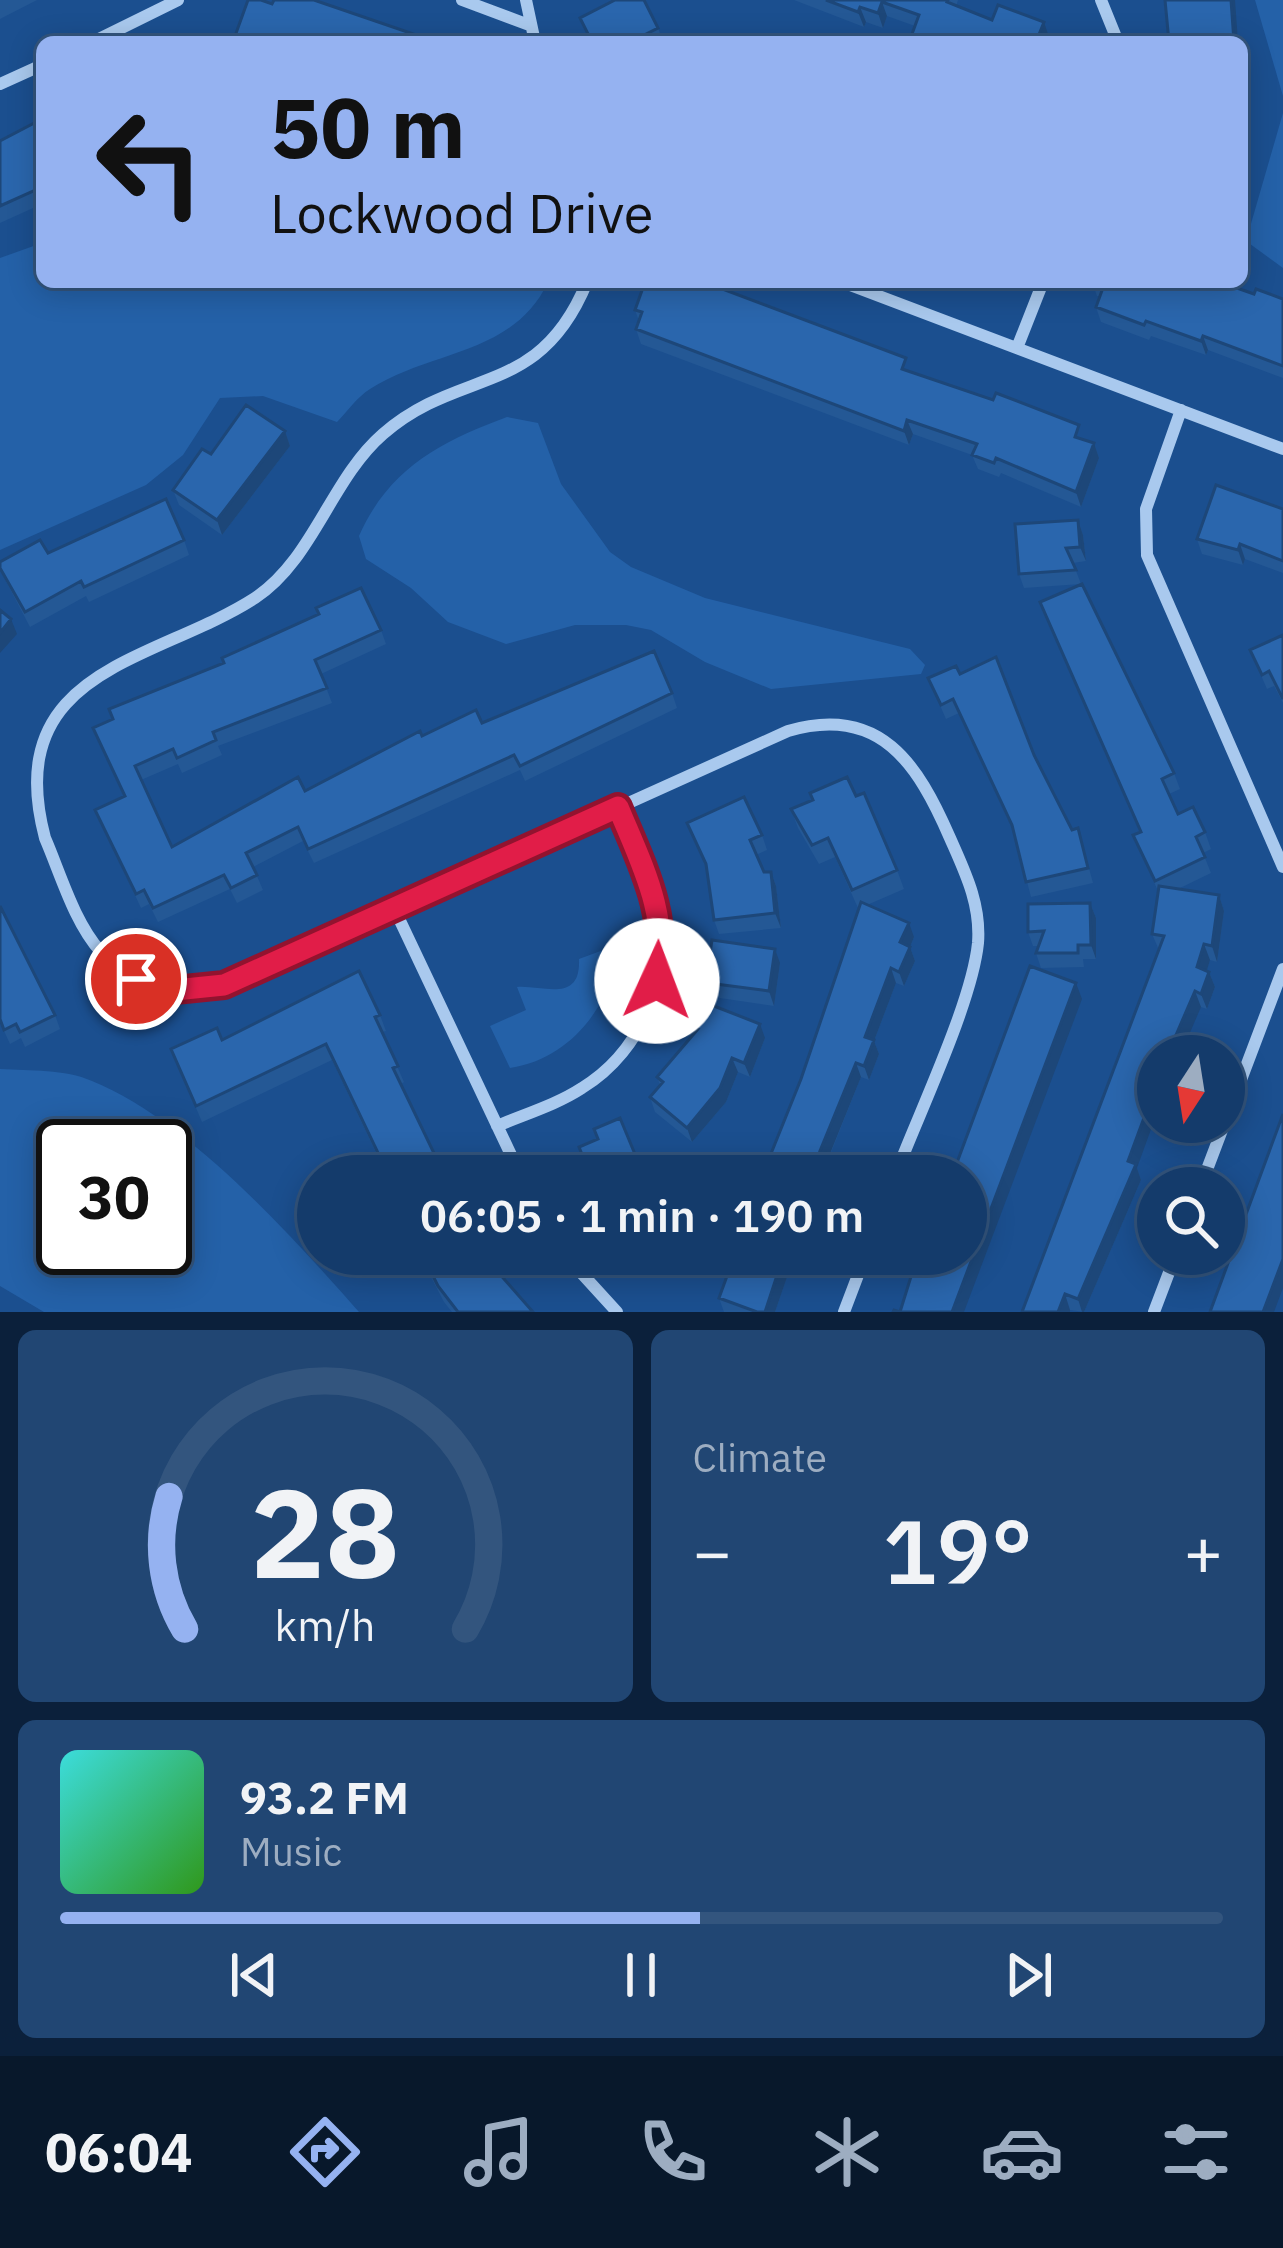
<!DOCTYPE html>
<meta charset="utf-8">
<style>
:root{--surface:#143b6b;--page:#214673;--text:#f1f3f6;--muted:#9dadc1;--line:#33557e;--accent:#95b2f1}
body{margin:0;font-family:"IBM Plex Sans",sans-serif;background:var(--page);color:var(--text);height:100vh;display:flex;flex-direction:column;font-size:45px;white-space:nowrap}
*{box-sizing:border-box;margin:0}
p{font-size:39px;color:var(--muted)}
.icon{flex:none;width:66px;height:66px;fill:none;stroke:currentColor;stroke-width:2;stroke-linecap:round;stroke-linejoin:round}
.map{position:relative;height:1312px;overflow:hidden}
.details{display:flex;flex-direction:column;gap:18px;padding:18px;background:#0b203b;flex:1}
.details>*{flex:none}
.hud{position:absolute;left:36px;top:36px;width:1212px;height:252px;border-radius:18px;box-shadow:0 6px 30px #0003,0 0 0 3px var(--line);background:#95b2f1;color:#111;overflow:hidden}
.needle{width:78px;rotate:192deg}
.controls{position:absolute;left:1137px;top:1035px;display:grid;gap:24px}
.controls a{display:grid;place-items:center;width:108px;height:108px;border-radius:50%;background:var(--surface);box-shadow:0 6px 30px #0003,0 0 0 3px var(--line);font-size:60px}
.speed{position:absolute;left:36px;top:1119px;display:flex;gap:24px;font-size:60px;font-weight:700;text-align:center}
.speed>*{display:grid;place-content:center;width:156px;height:156px;border-radius:50%;background:var(--surface);box-shadow:0 6px 30px #0003,0 0 0 3px var(--line);line-height:1}
.speed .limit{border:6px solid #111;border-radius:18px;background:#fff;color:#111}
.pin{position:absolute;display:grid;place-items:center;width:102px;height:102px;color:#fff;margin:-51px;border:6px solid #fff;border-radius:50%;box-shadow:0 3px 12px #0007}
.me{position:absolute;width:132px;margin:-66px;rotate:2deg;stroke-linejoin:round;filter:drop-shadow(0 0 9px #0008)}
.turn{display:flex;align-items:center;gap:42px;height:252px;padding:0 36px;font-size:54px}
.turn .icon{width:156px;height:156px;stroke-width:2.5}
.turn b{display:block;font-size:84px;line-height:102px}
.big{font-size:90px;font-weight:600;line-height:1.1}
.details .tile{flex:1;display:flex;flex-direction:column;justify-content:center;gap:18px;min-width:0;padding:0 42px;border-radius:18px;background:var(--page)}
.details .dial{align-items:center;gap:0}
.dial svg{height:312px;overflow:visible;fill:none;stroke:var(--line);stroke-width:7;stroke-linecap:round;text-anchor:middle}
.dial text{fill:var(--text);stroke:none}
.song{display:flex;align-items:center;gap:36px}
.cover{width:144px;height:144px;border-radius:18px;background:linear-gradient(135deg,hsl(180 70% 55%),hsl(110 70% 35%))}
.played{height:12px;border-radius:6px;background:linear-gradient(90deg,var(--accent) 55%,var(--line) 55%)}
.keys{display:flex;justify-content:space-around;direction:ltr}
.heat{display:flex;justify-content:space-between;align-items:center;font-size:66px;direction:ltr}
.details .tiles{flex:1;display:grid;gap:18px;grid-template-columns:1fr 1fr}
.tile:last-child{grid-column:span 2}
.trip{position:absolute;left:297px;top:1155px;width:690px;height:120px;border-radius:60px;background:var(--surface);box-shadow:0 6px 30px #0003,0 0 0 3px var(--line);font-weight:600;line-height:120px;text-align:center}
.menu{display:flex;height:192px;justify-content:space-around;align-items:center;background:#08182b;color:var(--muted)}
.menu .icon{width:84px;height:84px}
.menu .on{color:var(--accent)}
.menu b{font-size:54px;color:var(--text)}
.map>svg:first-child{display:block}
</style>
<div class="map">
<svg width="1283" height="1312" viewBox="0 0 1283 1312">
<rect width="100%" height="100%" fill="#1b4f8f"/>
<path fill="#2461a8" fill-rule="evenodd" d="M1255 0H1283V96Z
M1283 113V268L1246 241Z
M42 243V282H548C514 355 431 350 370 389 357 397 347 412 337 422L263 396 220 398 183 455 146 485 0 550V258Z
M507 417 538 423 561 484 610 552 631 567 705 598 910 649 925 665 921 674 771 689 705 662 651 630 626 625H575L506 644 448 622 411 588 366 559 359 536C389 468 442 441 507 417Z
M606 949 615 968C601 1017 564 1060 510 1068L490 1026 526 1010 517 987C543 985 581 1004 579 959Z
M0 1069C30 1071 65 1069 92 1081 188 1120 291 1235 359 1312H44L0 1286ZM63 1146H165V1248H63Z"/>
<g fill="none" stroke-linecap="round" stroke-linejoin="round">
<path stroke="#a9c9ee" stroke-width="12" d="M462 0 529 25
M526 0 535 42
M1101 0 1118 42
M93 42 178 0
M0 84 42 65
M587 282C539 399 461 366 383 434 331 479 313 560 255 598 156 662 0 668 45 838 61 875 74 922 101 952 135 991 187 999 234 981L788 731C880 704 918 764 950 838 965 872 981 904 978 943 972 1003 918 1115 895 1176
M842 282 1283 449
M1017 348 1043 282
M1181 410 1146 509 1147 555 1283 867
M394 908 521 1176
M497 1126C525 1114 556 1105 582 1088 644 1050 674 972 656 902 648 869 631 838 618 807
M1200 1188 1283 969
M564 1254 617 1312
M844 1312 866 1254
M1154 1312 1176 1254"/>
</g>
<path fill="#245895" d="M0 0H37L0 19Z
M794 0H958L956 6 992 20 1049 37 1047 42H914L912 34 915 26 887 16 883 28 866 22 864 27Z
M272 4 427 42H237L235 36Z
M580 18 658 28 663 42H590Z
M42 119V204L0 223V141Z
M1092 282 1254 294 1283 299V378L1208 350 1206 355 1151 336 1149 340 1101 322 1096 307 1100 296H1097Z
M635 310 911 372 1094 443 1099 458 1081 507 1001 473 999 477 978 469 972 455 913 434 909 445 641 344 636 329 639 321Z
M285 431 290 446 222 535 179 505 173 490 211 454Z
M1283 509V573L1245 559 1243 565 1202 554 1197 539Z
M1078 520 1083 535 1086 561 1073 563 1081 584 1024 588 1019 574Z
M184 540 189 555 89 602 86 596 30 627 0 570V562L48 553Z
M1040 602 1174 773 1180 789 1169 794 1178 814 1205 832 1211 849 1203 853 1211 873 1178 889 1219 895 1224 911 1217 962 1210 960 1206 971 1209 972 1215 987 1207 1009 1201 1007 1158 1056 1137 1168 1141 1180 1084 1312 1070 1310 1022 1312 1159 950 1152 934 1158 891 1133 835 1140 832Z
M381 630 386 644 321 674 332 703 218 746 222 755 182 773 178 764 141 780 172 847 305 791 422 736 482 723 672 693 677 708 525 781 520 770 314 863 303 841 253 867 263 890 237 903 230 889 158 922 149 904 141 908 95 810 124 797 93 728Z
M1283 635V703L1274 686 1267 689 1250 650Z
M960 674 1034 755 1072 830 1078 828 1093 883 1031 897 1014 832 959 713 946 719 928 678Z
M856 796 897 870 904 889 867 905 914 937 910 947 915 961 904 986 896 983 874 1041 879 1054 869 1080 861 1077 830 1155 836 1170 833 1176H762L801 1079 858 908 835 857 819 864 798 828 791 809Z
M687 823 762 835 767 850 756 855 764 872H771L776 886 781 928 719 934 714 920 707 869Z
M1090 903 1096 918V959H1083L1084 967 1041 968 1036 953 1039 946H1033L1028 932Z
M780 963 774 1006 713 997 708 983 711 976 708 966Z
M55 1015 60 1029 25 1047 21 1038 10 1044 0 1022Z
M380 1015 386 1031 382 1032 404 1082 401 1084 445 1176H387L332 1060 202 1122 171 1049Z
M691 1026 765 1038 750 1077 738 1072 726 1102 692 1142 655 1112 650 1097 660 1085 657 1077 694 1034Z
M419 1254H482L534 1312H452L444 1302Z
M645 1254H679L673 1269 648 1260Z
M735 1254H795L775 1312H724L719 1298Z"/>
<path fill="#1d4779" d="M1231 0H1235L1238 42H1234Z
M882 2 887 16 883 28 878 13Z
M860 7 866 22 864 27 858 12Z
M1044 22 1049 37 1047 42H1036Z
M1203 336 1208 350 1206 355 1201 341Z
M907 420 913 434 909 445 904 431Z
M285 431 290 446 222 535 217 520Z
M1094 443 1099 458 1081 507 1076 492Z
M1078 520 1083 535 1086 561 1080 547Z
M1240 544 1245 559 1243 565 1238 550Z
M11 619 17 634 0 653V633Z
M771 872 776 886 781 928 775 913Z
M1219 895 1224 911 1217 962 1212 946Z
M1090 903 1096 918V959L1091 945Z
M909 923 914 937 910 947 915 961 904 986 899 972 900 942Z
M1204 944 1210 960 1203 983 1197 967Z
M775 949 780 963 774 1006 769 991Z
M891 968 896 983 874 1041 879 1054 869 1080 864 1066 865 1037Z
M1209 972 1215 987 1207 1009 1201 994Z
M1076 983 1082 999 964 1312H952Z
M1195 991 1201 1007 1180 1056H1167Z
M760 1024 765 1038 750 1077 744 1063Z
M732 1058 738 1072 726 1102 692 1142 687 1128Z
M856 1063 861 1077 825 1166 820 1151Z
M1158 1080V1110L1137 1168 1141 1180 1084 1312H1082L1078 1299Z
M830 1155 836 1170 833 1176H823Z
M668 1254H679L673 1269Z
M784 1254H795L775 1312H765Z
M1283 1259V1288L1274 1312H1263Z
M1065 1294 1070 1310V1312H1058Z"/>
<path fill="#2a66ad" stroke="#1d4779" stroke-width="3" d="M248 0H261L272 4 274 0H314L425 38 424 42H297L282 37 280 42H251L235 36Z
M615 0H644L658 28 630 42H604L601 37 592 42 580 18Z
M826 0H948L947 2 992 20 998 5 1044 22 1036 42H931L912 34 919 15 882 2 878 13 860 7 858 12Z
M1165 0H1231L1234 42H1169Z
M42 119V187L0 206V141Z
M645 282H704L906 358 902 369 993 400 996 393 1079 425 1075 437 1094 443 1076 492 996 458 994 463 972 455 977 444 907 420 904 431 636 329 642 312 635 310Z
M1095 282H1220L1254 294 1256 289 1283 299V366L1203 336 1201 341 1146 321 1144 325 1096 307 1104 285Z
M246 405 285 431 217 520 173 490 202 449 211 454Z
M1216 485 1283 509V561L1240 544 1238 550 1197 539Z
M166 499 184 540 84 587 81 581 25 612 0 568V562L40 540 48 553Z
M1078 520 1080 547 1066 548 1076 570 1019 574 1015 524Z
M1082 584 1174 773 1162 779 1178 814 1193 807 1205 832 1196 837 1205 857 1155 881 1133 835 1141 832 1040 602Z
M361 588 381 630 315 660 327 688 213 732 216 740 177 758 173 749 135 766 172 847 298 777 305 791 420 731 422 736 476 710 482 723 654 651 672 693 520 766 514 755 308 849 298 827 246 853 257 875 231 888 224 875 153 908 144 890 136 894 95 810 125 796 93 728 113 719 109 709 224 663 222 658 319 614 316 608Z
M0 610 11 619 0 633Z
M1283 635V699L1269 671 1262 675 1250 650Z
M996 657 1034 755 1072 830 1078 828 1088 868 1026 882 1012 825 953 699 941 705 928 678 956 666 960 674Z
M847 777 856 796 864 793 897 870 852 890 828 838 812 845 791 809 813 800 810 793Z
M744 797 762 835 750 840 764 872H771L775 913 714 920 706 864 687 823Z
M1159 886 1219 895 1212 946 1204 944 1197 967 1209 972 1201 994 1195 991 1167 1056H1158V1080L1128 1161 1136 1164 1078 1299 1065 1294 1058 1312H1022L1164 936 1152 934Z
M861 902 909 923 900 942 910 947 899 972 891 968 865 1037 874 1040 864 1066 856 1063 820 1151 830 1155 823 1176H762L801 1079Z
M1090 903 1091 945H1078V953H1036L1044 931 1028 932V904Z
M0 906 55 1015 20 1032 16 1024 4 1030 0 1019Z
M712 940 775 949 769 991 708 983 714 967 708 966Z
M1030 966 1076 983 952 1312H893L894 1310 900 1312 918 1254H966V1176H952Z
M359 971 380 1015 375 1017 398 1066 393 1068 445 1176H389L326 1044 196 1106 171 1049 217 1028 222 1040Z
M701 1001 760 1024 744 1063 732 1058 720 1088 687 1128 650 1097 663 1082 657 1077 698 1029 691 1026Z
M1283 1114V1259L1263 1312H1210Z
M620 1118 644 1176H591L579 1147 598 1139 594 1129Z
M422 1254H482L533 1312H458L438 1286Z
M735 1254H784L765 1312H757L719 1298Z"/>
<g fill="none" stroke-linecap="round" stroke-linejoin="round">
<defs>
<path id="route" d="M136 979 175 990 224 985 618 807C642 865 670 917 657 981"/>
</defs>
<use href="#route" stroke="#92132f" stroke-width="30"/>
<use href="#route" stroke="#e11d48" stroke-width="21"/>
</g>
</svg>
<div class="controls">
<a><svg class="needle" viewBox="-14 -14 28 28"><path d="M0-13l5 13h-10z" fill="#e53935"/><path d="M0 13l5-13h-10z" fill="#9dadc1"/></svg></a>
<a><svg class="icon" aria-label="search" viewBox="0 0 24 24"><circle cx="10" cy="10" r="6"/><path d="M15 15l6 6"/></svg></a>
</div>
<div class="speed"><div class="limit">30</div></div>
<div class="pin" style="left:136px;top:979px;background:#d93025"><svg class="icon" aria-label="arrive" viewBox="0 0 24 24"><path d="M6 21V4h12l-3 4 3 4H6"/></svg></div>
<svg class="me" style="left:657px;top:981px" viewBox="-20 -20 40 40"><circle r="19" fill="#fff"/><path d="M0-13L10 11 0 6-10 11z" fill="#e11d48"/></svg>
<div class="trip">06:05 · 1 min · 190 m</div>
<div class="hud">
<div class="turn"><svg class="icon" aria-label="left" viewBox="0 0 24 24"><path d="M17 20v-9H6M10 6l-5 5 5 5"/></svg><div><b>50 m</b>Lockwood Drive</div></div>
</div>
</div>
<section class="details">
<div class="tiles">
<div class="tile dial"><svg viewBox="0 0 100 80">
<path d="M14 69A42 42 0 1 1 86 69"/>
<path d="M14 69A42 42 0 0 1 10 35" stroke="#95b2f1"/>
<text x="50" y="56" font-size="32" font-weight="700">28</text>
<text x="50" y="72" font-size="11">km/h</text>
</svg></div>
<div class="tile"><p>Climate</p>
<div class="heat"><a>−</a><b class="big">19°</b><a>+</a></div>
</div>
<div class="tile">
<div class="song"><i class="cover"></i><div><b>93.2 FM</b><p>Music</p></div></div>
<div class="played"></div>
<div class="keys"><svg class="icon" aria-label="previous" viewBox="0 0 24 24"><path d="M18 5L8 12l10 7zM5 5v14"/></svg><svg class="icon" aria-label="pause" viewBox="0 0 24 24"><path d="M8 5v14M16 5v14"/></svg><svg class="icon" aria-label="next" viewBox="0 0 24 24"><path d="M6 5l10 7-10 7zM19 5v14"/></svg></div>
</div>
</div>
</section>
<nav class="menu">
<b>06:04</b>
<svg class="icon on" aria-label="directions" viewBox="0 0 24 24"><path d="M12 3l9 9-9 9-9-9zM9 14v-3h6M13 9l2 2-2 2"/></svg>
<svg class="icon" aria-label="music" viewBox="0 0 24 24"><path d="M9 18V5l10-2v13"/><circle cx="6" cy="18" r="3"/><circle cx="16" cy="16" r="3"/></svg>
<svg class="icon" aria-label="phone" viewBox="0 0 24 24"><path d="M5 4h4l2 5-3 2q2 4 5 5l2-3 5 2v4C11 20 4 13 5 4z"/></svg>
<svg class="icon" aria-label="climate" viewBox="0 0 24 24"><path d="M12 3v18M4 7l16 10M4 17L20 7"/></svg>
<svg class="icon" aria-label="car" viewBox="0 0 24 24"><path d="M5 17H2v-5l4-1 3-4h7l3 4 3 1v5h-3M9 17h6M6 11h13"/><circle cx="7" cy="17" r="2"/><circle cx="17" cy="17" r="2"/></svg>
<svg class="icon" aria-label="filters" viewBox="0 0 24 24"><path d="M4 7h16M4 17h16"/><circle cx="9" cy="7" r="2"/><circle cx="15" cy="17" r="2"/></svg>
</nav>
